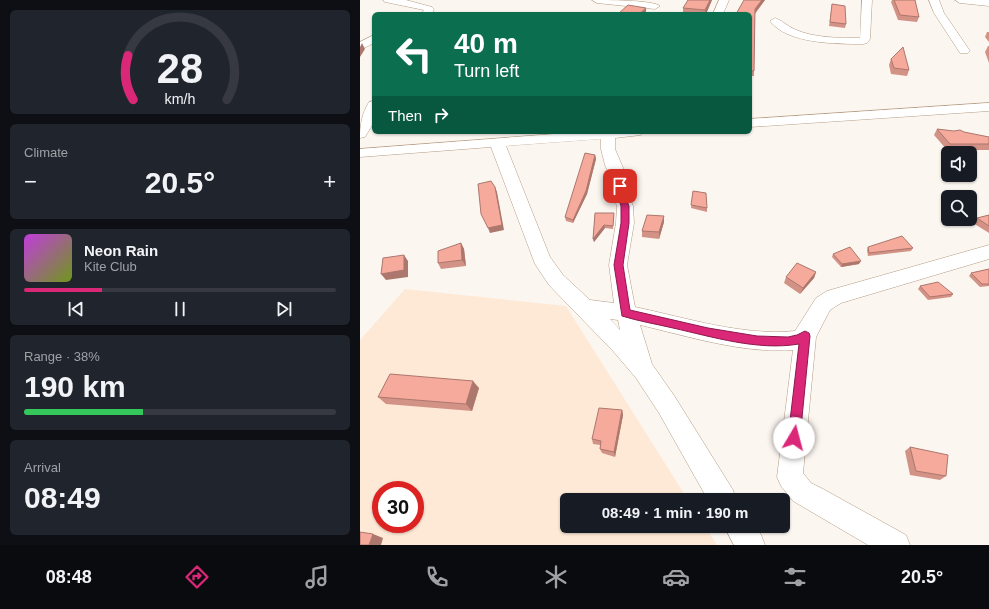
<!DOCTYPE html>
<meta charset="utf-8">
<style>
:root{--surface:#171b24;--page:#20242c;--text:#f1f3f6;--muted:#9ea1a6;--line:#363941;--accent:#db2777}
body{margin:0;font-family:Helvetica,sans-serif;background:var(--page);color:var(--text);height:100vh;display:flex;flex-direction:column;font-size:15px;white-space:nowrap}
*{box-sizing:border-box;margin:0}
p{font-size:13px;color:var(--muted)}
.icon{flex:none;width:22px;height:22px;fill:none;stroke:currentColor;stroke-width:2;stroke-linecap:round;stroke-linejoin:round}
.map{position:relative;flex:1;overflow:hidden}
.side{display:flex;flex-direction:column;gap:10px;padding:10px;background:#0d0f14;width:360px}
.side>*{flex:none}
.hud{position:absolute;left:12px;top:12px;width:380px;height:122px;border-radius:6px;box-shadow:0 1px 3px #0004;background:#0b6e4f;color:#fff;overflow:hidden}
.controls{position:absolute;left:581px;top:146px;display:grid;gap:8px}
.controls a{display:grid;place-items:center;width:36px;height:36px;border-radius:6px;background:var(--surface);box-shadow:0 1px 3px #0004;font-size:20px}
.speed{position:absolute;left:12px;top:481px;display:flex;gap:8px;font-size:20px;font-weight:700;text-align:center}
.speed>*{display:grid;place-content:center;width:52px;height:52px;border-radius:50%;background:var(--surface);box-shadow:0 1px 3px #0004;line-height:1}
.speed .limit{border:6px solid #d22;background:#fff;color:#111}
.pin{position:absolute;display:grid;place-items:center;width:34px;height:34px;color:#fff;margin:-17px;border-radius:8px;box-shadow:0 2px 6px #0006}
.me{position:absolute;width:44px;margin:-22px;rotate:8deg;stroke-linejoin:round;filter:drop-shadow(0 0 3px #0008)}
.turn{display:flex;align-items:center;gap:14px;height:84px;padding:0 16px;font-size:18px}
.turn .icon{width:52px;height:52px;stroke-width:2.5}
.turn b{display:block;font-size:28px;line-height:34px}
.then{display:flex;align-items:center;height:38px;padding:0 16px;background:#0003;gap:8px;font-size:15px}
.big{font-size:30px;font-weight:800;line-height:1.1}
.side .widget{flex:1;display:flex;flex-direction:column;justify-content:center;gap:6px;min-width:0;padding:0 14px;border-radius:6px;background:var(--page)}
.side .dial{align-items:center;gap:0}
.dial svg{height:104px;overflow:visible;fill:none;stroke:var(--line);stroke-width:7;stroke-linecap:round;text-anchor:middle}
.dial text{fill:var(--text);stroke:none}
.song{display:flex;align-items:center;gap:12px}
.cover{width:48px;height:48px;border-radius:6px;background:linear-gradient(135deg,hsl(290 70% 55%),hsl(80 70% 35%))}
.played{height:4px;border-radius:2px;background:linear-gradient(90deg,var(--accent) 25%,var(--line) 25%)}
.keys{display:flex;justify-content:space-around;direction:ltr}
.heat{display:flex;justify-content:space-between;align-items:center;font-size:22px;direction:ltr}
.charge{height:6px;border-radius:3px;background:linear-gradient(90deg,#34c759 38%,var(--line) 0)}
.trip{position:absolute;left:200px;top:493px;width:230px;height:40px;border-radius:6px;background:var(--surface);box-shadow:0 1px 3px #0004;font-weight:800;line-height:40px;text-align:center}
.menu{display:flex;height:64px;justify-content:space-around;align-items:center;background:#090b0e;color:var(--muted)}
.menu .icon{width:28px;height:28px}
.menu .active{color:var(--accent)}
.menu b{font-size:18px;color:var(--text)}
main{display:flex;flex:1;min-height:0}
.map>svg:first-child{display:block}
</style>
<main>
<section class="side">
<div class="widget dial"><svg viewBox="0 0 100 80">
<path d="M14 69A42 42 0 1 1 86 69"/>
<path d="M14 69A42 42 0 0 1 10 35" stroke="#db2777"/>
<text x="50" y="56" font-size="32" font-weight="700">28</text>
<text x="50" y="72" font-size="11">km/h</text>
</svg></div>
<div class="widget"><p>Climate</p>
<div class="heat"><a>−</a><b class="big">20.5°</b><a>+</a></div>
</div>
<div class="widget">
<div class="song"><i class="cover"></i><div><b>Neon Rain</b><p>Kite Club</p></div></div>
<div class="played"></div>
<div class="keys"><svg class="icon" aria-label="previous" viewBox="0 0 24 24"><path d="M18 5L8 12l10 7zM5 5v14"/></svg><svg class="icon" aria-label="pause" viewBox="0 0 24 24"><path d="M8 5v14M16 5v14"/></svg><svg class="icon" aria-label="next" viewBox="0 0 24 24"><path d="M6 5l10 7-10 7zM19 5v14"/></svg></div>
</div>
<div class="widget"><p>Range · 38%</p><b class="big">190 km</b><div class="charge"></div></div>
<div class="widget"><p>Arrival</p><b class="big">08:49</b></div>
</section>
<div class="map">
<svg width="629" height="545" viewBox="0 0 629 545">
<rect width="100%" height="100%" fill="#fcf6f1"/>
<path fill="#fee9d6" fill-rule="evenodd" d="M45 289 206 306 328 500H207V526H345L357 545H0V340ZM21 490H55V524H21Z"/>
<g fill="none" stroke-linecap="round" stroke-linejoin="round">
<defs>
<path id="street" d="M23 0H46L72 7 74 9 72 14H61L64 10 25 2Z
M232 0C245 0 293 0 300 6L295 9 237 3Z
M359 0H369L363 14H353Z
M502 0H512L510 39 507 43 503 44C477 44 427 44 410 21L415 18C422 20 427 26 434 29 453 38 479 38 500 38Z
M569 0H579L584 13 610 51 608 53H600L574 13Z
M595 0H629V6L600 3Z
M14 35V43L0 50V42Z
M14 101V122L5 137 0 138C0 125 2 113 9 102Z
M629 103V111L390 127V119Z
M220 132H283L281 135 255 138V149L267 177 268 194 273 206 274 223 267 265 275 307C327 318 382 336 435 331L456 298 467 291 629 245V259L481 303 470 310 456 337 443 473 451 483 463 489 546 535 550 545H508L433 501 421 486 417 477 433 350C384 354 327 336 280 325L292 364 315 397 373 490 376 500H348L299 413 276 378 253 351 189 285 175 264 131 147 0 157V149ZM241 139V149L245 165 251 177 252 194 257 206 256 223 249 265 254 303 230 300 203 275 190 257 146 146ZM250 319 258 320 260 330Z
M364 526H395L401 535 405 545H374Z"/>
</defs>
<use href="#street" stroke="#b59b82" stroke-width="1"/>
<use href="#street" fill="#fff" fill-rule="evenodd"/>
</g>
<path fill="#d39286" d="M352 0 346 14H331L323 13V8Z
M384 0H405L395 14 394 71V76H390V14Z
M532 0H555L559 17 557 22 538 20 531 2Z
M472 4 486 24 485 28 469 26Z
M627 32H629V42L625 37Z
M628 46H629V63L625 52Z
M531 59 549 70 547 76 531 74 529 65Z
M577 129 629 137V150H587L574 135Z
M235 155 236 159 227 194 213 223 206 221 205 217Z
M333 191 347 208V212L331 208Z
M235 213 254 216 253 229 245 228 234 242 233 239Z
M629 215V233L613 223 617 218Z
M304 222 299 239 282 237V231Z
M101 243 104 249 106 266 81 269 78 263Z
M508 247 553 248 551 251 508 256 507 250Z
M473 254 499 264 481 267 472 257Z
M629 269V286L620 287 609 276 611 273Z
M456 272 454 278 440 294 424 283 426 277Z
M560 286 593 294 591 297 568 300 558 289Z
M119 388 112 411 26 404 18 397Z
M262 410 263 415 255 457 242 453 240 449V445L233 444 232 439Z
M550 447 586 476 580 480 550 475 545 451Z"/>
<path fill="#ac776d" d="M350 0H352L346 14H345V10Z
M402 0H405L394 14 395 9Z
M286 8V13L285 14H279Z
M2 43 5 49 0 57V47Z
M235 155 236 159 227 194 213 223V220Z
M135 187 137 192 144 230 130 233 128 228Z
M304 216V222L299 239V232Z
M244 225 245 228 234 242 233 239Z
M101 243 104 249 106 266 102 260Z
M44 255 48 261V277L26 280 21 274Z
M501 261 499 264 481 267 482 264Z
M456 272 454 278 440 294 443 288Z
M113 381 119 388 112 411 106 404Z
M262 410 263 415 255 457 254 452Z
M13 534 23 538 21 545H9Z"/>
<path fill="#f5aa9c" stroke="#ac776d" d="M328 0H350L345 10 323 8Z
M384 0H402L395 9 394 71H390V14H376Z
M534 0H555L559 17 540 15Z
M472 4 485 6 486 24 470 22Z
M268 5 286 8 279 14H258Z
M543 47 549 70 534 68 531 59Z
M577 129 594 131 600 130 604 132 629 137V144H590Z
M225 153 235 155 226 191 213 220 205 217Z
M131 181 135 187 142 225 128 228 121 214 118 184Z
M333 191 346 193 347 208 331 205Z
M235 213H254L253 226 244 225 233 239Z
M287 215 304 216 299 232 282 231Z
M629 215V226L617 218Z
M542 236 553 248 509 253 508 247Z
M101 243 102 260 78 263V251Z
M490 247 501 261 482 264 473 254Z
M44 255V270L21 274 23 258Z
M437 263 456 272 443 288 426 277Z
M629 269V284H622L611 273Z
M578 282 593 294 570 297 560 286Z
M30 374 113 381 106 404 18 397Z
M239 408 262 410 254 452 240 449 241 441 232 439Z
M550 447 588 455 586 476 556 471Z
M0 532 13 534 9 545H0Z"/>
<path fill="#db2777" stroke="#8e194d" d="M260 183 264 186V194L269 206V223L263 265 270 310 348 328 397 336 428 337 437 335 445 331 449 333 450 336 440 438 438 443 434 444 430 443 428 438 439 344C398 351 353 337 313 328 296 324 278 321 262 316L254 265 261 223V206L257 194 256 186Z"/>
</svg>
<div class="controls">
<a><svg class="icon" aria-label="sound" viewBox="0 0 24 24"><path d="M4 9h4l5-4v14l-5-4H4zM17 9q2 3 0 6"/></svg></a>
<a><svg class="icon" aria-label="search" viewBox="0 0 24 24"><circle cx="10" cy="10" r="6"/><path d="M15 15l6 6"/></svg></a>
</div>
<div class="speed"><div class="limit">30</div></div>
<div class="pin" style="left:260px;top:186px;background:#d93025"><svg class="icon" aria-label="arrive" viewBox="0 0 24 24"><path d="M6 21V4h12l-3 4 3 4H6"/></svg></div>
<svg class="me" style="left:434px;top:438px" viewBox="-20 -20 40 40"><circle r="19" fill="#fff"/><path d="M0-13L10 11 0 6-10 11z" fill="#db2777"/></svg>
<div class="trip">08:49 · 1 min · 190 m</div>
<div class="hud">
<div class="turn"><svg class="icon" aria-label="left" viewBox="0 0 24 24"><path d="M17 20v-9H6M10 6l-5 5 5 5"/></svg><div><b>40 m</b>Turn left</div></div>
<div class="then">Then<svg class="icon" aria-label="right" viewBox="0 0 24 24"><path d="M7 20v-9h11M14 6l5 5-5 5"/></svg></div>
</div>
</div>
</main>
<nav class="menu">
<b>08:48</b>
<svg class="icon active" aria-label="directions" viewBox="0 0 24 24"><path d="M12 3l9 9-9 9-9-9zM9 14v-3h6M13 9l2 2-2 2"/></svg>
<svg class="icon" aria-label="music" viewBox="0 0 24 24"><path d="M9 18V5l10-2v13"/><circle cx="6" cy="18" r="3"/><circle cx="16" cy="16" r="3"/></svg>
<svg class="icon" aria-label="phone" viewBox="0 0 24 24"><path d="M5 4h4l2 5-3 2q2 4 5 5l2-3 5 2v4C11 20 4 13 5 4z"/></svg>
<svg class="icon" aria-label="climate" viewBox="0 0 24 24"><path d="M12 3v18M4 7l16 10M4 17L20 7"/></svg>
<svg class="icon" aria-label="car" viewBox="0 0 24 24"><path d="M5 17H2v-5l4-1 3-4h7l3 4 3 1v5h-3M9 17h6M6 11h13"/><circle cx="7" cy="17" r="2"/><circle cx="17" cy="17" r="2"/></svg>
<svg class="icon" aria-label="filters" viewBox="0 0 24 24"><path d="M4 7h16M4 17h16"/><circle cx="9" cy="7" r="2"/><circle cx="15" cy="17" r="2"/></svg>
<b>20.5°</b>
</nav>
